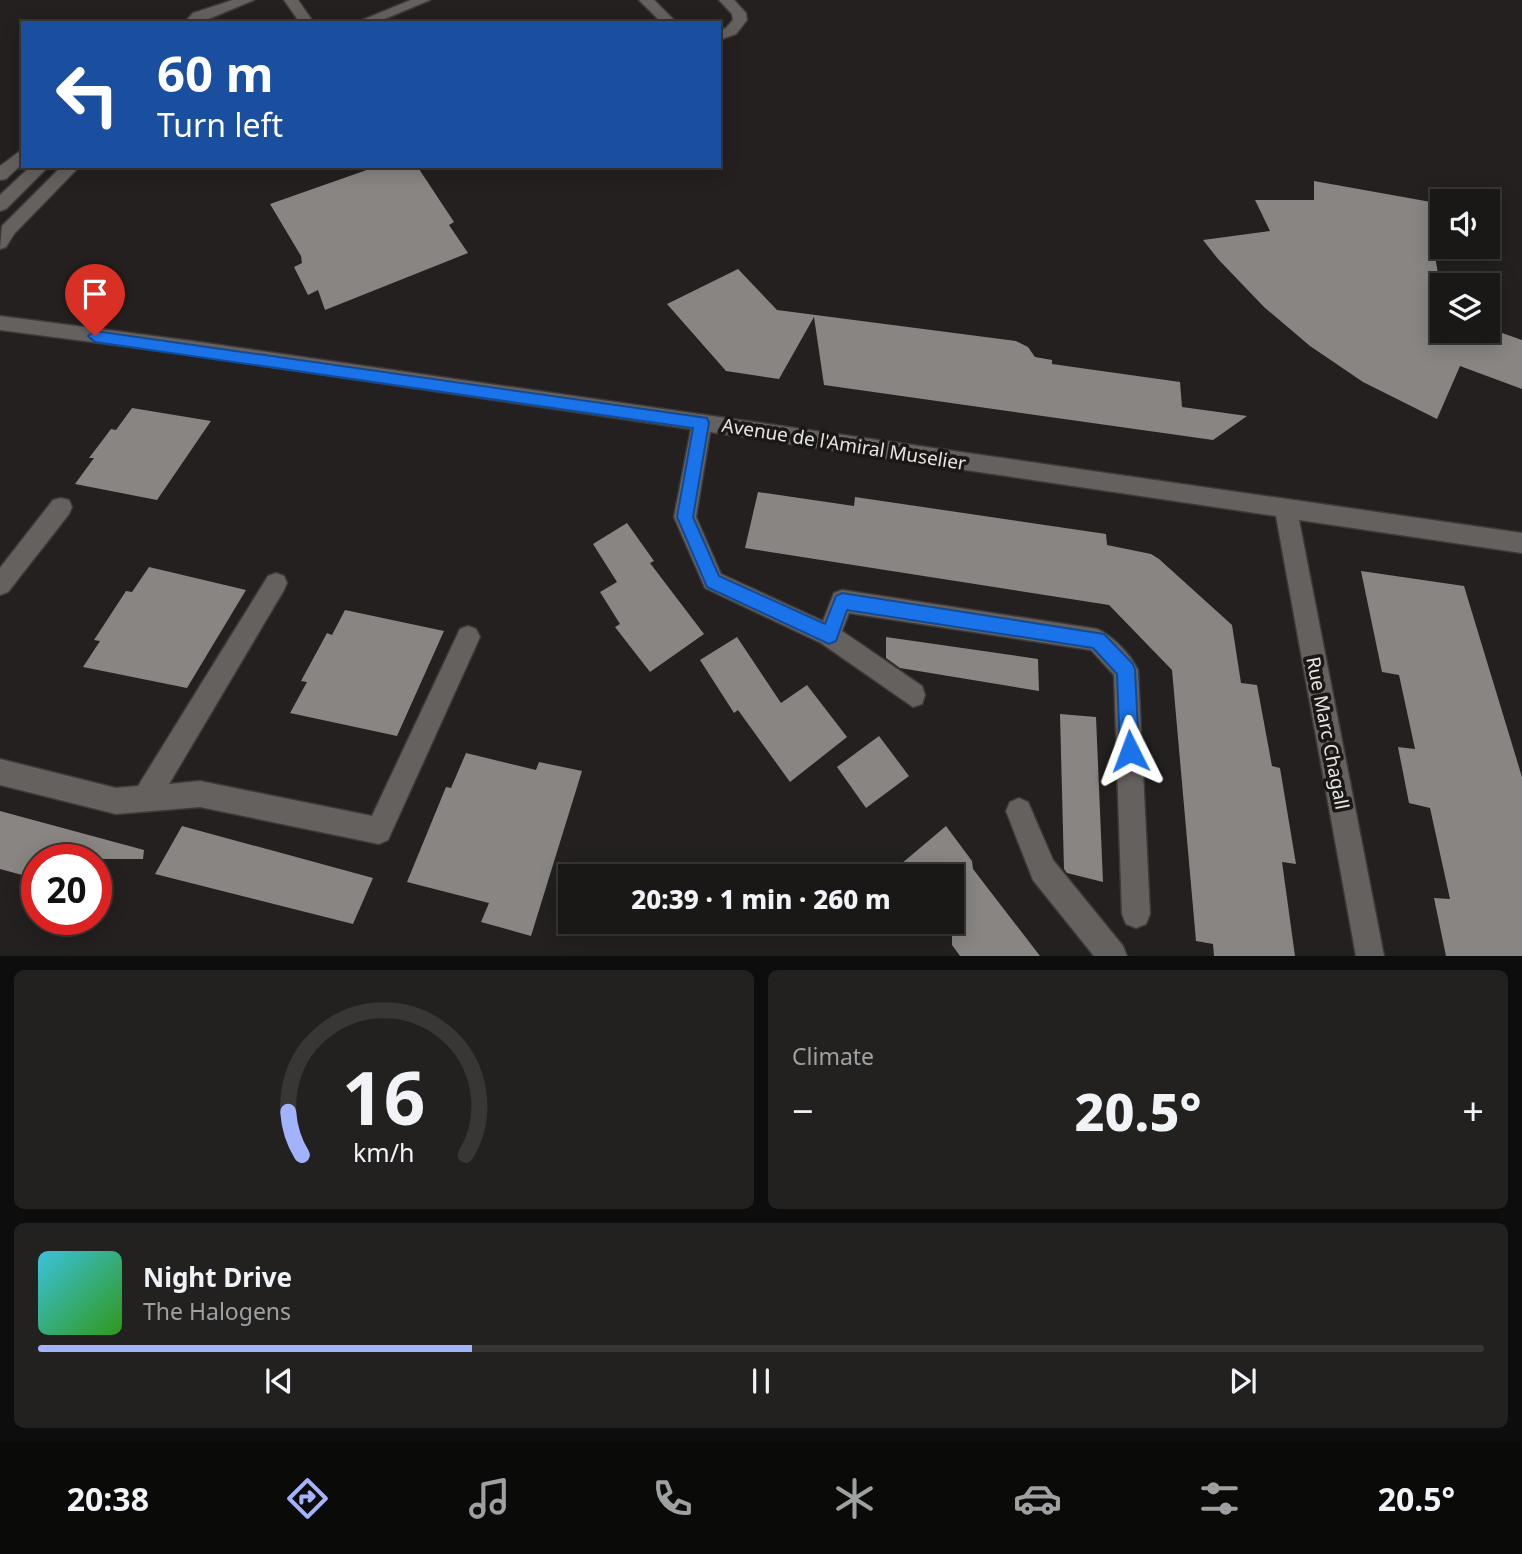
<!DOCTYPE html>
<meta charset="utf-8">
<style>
:root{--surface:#1a1817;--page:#232120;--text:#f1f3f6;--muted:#9fa0a1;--line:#383736;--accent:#a3b2fd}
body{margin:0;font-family:"Noto Sans",sans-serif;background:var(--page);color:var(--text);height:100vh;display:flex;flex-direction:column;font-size:26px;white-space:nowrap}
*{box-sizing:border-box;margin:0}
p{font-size:23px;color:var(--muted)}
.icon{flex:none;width:38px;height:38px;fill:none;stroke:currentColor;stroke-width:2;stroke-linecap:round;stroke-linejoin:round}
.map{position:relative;height:956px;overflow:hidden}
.panel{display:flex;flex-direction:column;gap:14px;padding:14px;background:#0e0d0d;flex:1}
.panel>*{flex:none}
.hud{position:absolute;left:21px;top:21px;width:700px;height:147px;border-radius:0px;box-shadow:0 4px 18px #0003,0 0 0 2px var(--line);background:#1a4fa0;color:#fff;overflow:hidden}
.buttons{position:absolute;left:1430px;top:189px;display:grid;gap:14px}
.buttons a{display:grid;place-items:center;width:70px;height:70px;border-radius:0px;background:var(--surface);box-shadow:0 4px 18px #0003,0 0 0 2px var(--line);font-size:35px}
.speed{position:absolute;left:21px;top:844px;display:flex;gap:14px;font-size:35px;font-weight:700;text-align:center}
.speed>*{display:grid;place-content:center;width:91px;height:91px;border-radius:50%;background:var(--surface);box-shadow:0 4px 18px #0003,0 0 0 2px var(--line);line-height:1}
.speed .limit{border:10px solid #d22;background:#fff;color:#111}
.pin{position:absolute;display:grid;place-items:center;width:60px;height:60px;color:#fff;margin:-72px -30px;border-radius:50% 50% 50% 0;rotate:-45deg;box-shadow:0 0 7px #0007}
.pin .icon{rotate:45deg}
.me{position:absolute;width:77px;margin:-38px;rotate:357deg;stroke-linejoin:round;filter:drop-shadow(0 0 5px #0008)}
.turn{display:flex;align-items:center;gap:24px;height:147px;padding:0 21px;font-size:32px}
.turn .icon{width:91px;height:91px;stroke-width:2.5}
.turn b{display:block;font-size:49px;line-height:60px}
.big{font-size:52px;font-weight:800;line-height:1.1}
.panel .widget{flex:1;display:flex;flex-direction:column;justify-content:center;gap:10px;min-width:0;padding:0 24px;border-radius:10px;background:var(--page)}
.panel .dial{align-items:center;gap:0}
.dial svg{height:182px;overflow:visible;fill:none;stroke:var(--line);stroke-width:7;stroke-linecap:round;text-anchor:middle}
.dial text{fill:var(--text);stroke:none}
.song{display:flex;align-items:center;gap:21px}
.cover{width:84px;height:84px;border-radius:10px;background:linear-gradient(135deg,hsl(190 70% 55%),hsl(110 70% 35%))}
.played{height:7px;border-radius:4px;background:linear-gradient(90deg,var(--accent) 30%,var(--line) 30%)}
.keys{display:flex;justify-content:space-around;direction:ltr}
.heat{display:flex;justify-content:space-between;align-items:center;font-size:38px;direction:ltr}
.panel .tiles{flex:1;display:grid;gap:14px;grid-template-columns:1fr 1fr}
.widget:last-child{grid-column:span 2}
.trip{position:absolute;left:558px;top:864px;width:406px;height:70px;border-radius:0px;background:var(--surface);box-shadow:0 4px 18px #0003,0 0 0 2px var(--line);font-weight:800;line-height:70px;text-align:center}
.tabs{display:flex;height:112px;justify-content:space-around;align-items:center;background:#0a0a09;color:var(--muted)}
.tabs .icon{width:49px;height:49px}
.tabs .active{color:var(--accent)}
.tabs b{font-size:32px;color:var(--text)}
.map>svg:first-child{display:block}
</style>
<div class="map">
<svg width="1522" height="956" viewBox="0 0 1522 956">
<rect width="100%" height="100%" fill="#23201f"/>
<path fill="#898583" d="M378 166H417L454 222 449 225 468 253 325 310 318 290 308 295 294 267 302 263 301 256 270 204Z
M1314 181 1442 204V230L1430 228 1442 296V331H1488V328L1522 340V389L1460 366 1437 419 1363 382 1310 346 1264 307 1218 259 1203 240 1270 231 1255 200H1314Z
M738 269 777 310 1016 341 1028 347 1035 357 1052 360V364L1180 382 1182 407 1247 416 1213 440 824 385 814 317 779 379 726 371 667 304Z
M132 408 211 421 157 500 75 484 94 458H89L111 429 116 430Z
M758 492 854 506 855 497 1106 534 1107 545 1151 554 1159 559 1232 625 1241 683 1257 685 1272 766 1280 768 1296 864 1282 862 1295 956H1214L1213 944 1196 941 1172 670 1109 605 745 548Z
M627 523 654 561 650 563 704 634 650 672 615 627 620 624 600 592 617 582 593 544Z
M149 567 246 590 187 688 83 667 100 641 94 640 126 591 132 592Z
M1361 571 1464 586 1522 777V956H1446L1434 898 1450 899 1430 808 1409 803 1398 747 1415 749 1399 675 1382 672Z
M345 610 444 631 397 736 290 713 307 682 301 681 327 633 332 635Z
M737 637 781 703 807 685 847 737 790 782 738 710 734 713 700 660Z
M886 637 1038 659 1039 691 900 668 886 658Z
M1060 714 1096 717 1103 882 1067 873 1064 869Z
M879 736 909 776 866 808 837 767Z
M466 753 536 770 539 762 582 771 531 936 481 922 489 903 407 882 446 787 451 788Z
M0 811 144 850 143 859H37V879L0 869Z
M182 826 373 878 353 924 155 874Z
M946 826 972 861 973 869 1040 956H960L952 945V931L946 922H952V877H911L901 864Z"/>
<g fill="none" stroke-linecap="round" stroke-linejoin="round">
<defs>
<path id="minor" d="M233 0H254L199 23H184L193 13Z
M284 0H298L314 23H300Z
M411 0H430L375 23H355Z
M639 0H654L677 23H662Z
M719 0H734L746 13 747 20 736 34 719 40V31L726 28 733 20 732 14Z
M23 149V163L6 179 0 180V166Z
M31 166H49L6 209 0 211V195Z
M62 166H80L14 234 6 247 0 249 2 226Z
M0 316 192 341 1522 533V553L1299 520 1384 956H1356L1276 516 710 432 696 517 721 574 823 621 834 593 842 590 1097 629C1112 635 1131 655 1138 670L1150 914 1146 924 1136 928 1126 924 1122 914 1114 675 1091 650 849 613 842 631 922 686 925 695 922 704 913 707 821 643 705 588 674 517 691 429 192 355 0 330Z
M61 498 69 500 72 507 69 514 8 592 0 595V568L53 500Z
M276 573 284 576 287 583 284 590 169 784 200 781 372 816 460 629 468 626 476 629 480 637 388 840 379 844 200 807 116 814 0 785V759L116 788 138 786 268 576Z
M1019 798 1028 802 1053 860 1123 946 1127 956H1094L1033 880 1006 811 1010 802Z"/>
</defs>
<use href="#minor" stroke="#3d3a39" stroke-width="3"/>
<use href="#minor" fill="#65615f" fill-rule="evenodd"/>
</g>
<path fill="#1a73e8" stroke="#114b97" stroke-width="2" d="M95 331 707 418 709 423 693 517 719 576 825 624 836 596 842 593 1104 634 1133 664 1135 670 1139 751 1136 758 1130 761 1123 758 1120 751 1117 674 1093 648 847 610 836 641 829 644 707 587 677 517 693 428 95 342 88 336Z"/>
<g text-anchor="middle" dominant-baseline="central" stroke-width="7" stroke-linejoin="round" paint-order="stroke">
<g font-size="19" fill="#e7e5e4" stroke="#1a1715">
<text transform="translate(844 444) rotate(9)">Avenue de l'Amiral Muselier</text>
<text transform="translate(1328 733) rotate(79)">Rue Marc Chagall</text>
</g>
</g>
</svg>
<div class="buttons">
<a><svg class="icon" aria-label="sound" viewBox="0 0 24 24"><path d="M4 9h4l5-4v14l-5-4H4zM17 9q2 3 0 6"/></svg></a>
<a><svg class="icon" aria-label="layers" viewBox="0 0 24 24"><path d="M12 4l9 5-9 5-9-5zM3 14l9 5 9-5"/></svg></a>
</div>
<div class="speed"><div class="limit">20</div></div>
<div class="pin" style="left:95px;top:336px;background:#d93025"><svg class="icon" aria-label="arrive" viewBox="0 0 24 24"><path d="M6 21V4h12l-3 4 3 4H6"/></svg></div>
<svg class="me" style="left:1130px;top:751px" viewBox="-20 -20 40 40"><path d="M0-17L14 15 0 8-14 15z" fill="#1a73e8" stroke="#fff" stroke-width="4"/></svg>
<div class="trip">20:39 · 1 min · 260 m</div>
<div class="hud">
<div class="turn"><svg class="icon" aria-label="left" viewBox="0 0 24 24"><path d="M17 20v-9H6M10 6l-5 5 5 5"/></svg><div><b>60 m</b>Turn left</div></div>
</div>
</div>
<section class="panel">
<div class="tiles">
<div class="widget dial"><svg viewBox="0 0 100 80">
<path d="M14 69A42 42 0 1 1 86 69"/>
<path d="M14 69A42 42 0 0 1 8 50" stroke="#a3b2fd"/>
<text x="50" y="56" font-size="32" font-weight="700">16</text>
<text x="50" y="72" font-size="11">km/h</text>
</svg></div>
<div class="widget"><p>Climate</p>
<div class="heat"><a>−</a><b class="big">20.5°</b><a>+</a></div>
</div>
<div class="widget">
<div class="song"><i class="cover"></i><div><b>Night Drive</b><p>The Halogens</p></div></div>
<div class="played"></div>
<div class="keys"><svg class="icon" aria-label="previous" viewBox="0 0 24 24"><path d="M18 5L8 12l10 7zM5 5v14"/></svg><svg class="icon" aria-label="pause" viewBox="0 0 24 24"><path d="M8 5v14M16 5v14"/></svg><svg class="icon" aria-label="next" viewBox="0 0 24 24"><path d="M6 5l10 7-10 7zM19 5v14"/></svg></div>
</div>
</div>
</section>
<nav class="tabs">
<b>20:38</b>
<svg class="icon active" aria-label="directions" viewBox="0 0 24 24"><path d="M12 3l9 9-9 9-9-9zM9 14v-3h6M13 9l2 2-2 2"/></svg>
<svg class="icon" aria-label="music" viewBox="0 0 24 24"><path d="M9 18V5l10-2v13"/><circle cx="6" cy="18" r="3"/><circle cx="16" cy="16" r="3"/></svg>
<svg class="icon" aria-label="phone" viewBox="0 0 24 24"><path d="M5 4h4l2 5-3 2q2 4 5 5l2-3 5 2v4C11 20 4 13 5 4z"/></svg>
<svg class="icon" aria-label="climate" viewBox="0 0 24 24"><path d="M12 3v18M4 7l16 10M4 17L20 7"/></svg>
<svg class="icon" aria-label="car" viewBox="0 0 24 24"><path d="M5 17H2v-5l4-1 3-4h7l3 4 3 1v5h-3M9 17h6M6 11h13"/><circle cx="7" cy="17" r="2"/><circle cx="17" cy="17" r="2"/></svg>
<svg class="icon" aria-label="filters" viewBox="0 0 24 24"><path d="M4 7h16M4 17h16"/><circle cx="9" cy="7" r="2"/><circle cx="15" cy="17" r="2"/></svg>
<b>20.5°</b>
</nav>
